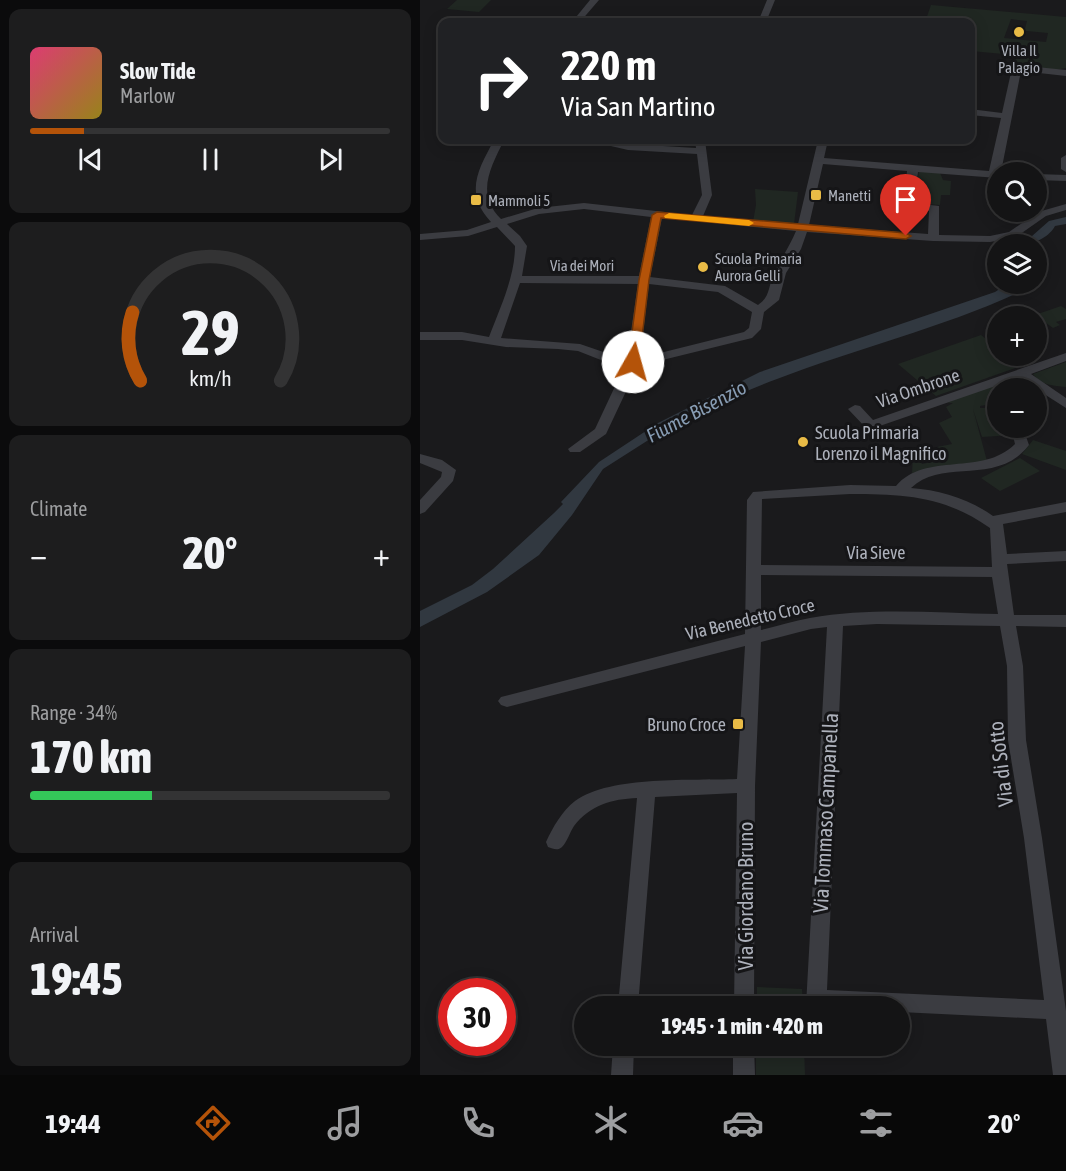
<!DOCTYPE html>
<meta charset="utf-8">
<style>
:root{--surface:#141415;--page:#1d1d1e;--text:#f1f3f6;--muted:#9d9ea0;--line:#333334;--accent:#b45309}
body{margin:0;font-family:"Asap Condensed",sans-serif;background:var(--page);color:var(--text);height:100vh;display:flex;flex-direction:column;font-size:22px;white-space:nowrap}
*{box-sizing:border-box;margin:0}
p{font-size:20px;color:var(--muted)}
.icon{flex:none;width:33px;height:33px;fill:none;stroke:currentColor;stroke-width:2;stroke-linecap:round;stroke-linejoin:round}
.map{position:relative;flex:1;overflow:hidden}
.panel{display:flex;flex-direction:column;gap:9px;padding:9px;background:#0b0b0c;width:420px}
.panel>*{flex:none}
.banner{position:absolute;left:18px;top:18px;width:537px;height:126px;border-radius:12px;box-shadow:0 3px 15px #0003,0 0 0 2px var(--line);background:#202124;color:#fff;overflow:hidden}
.buttons{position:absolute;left:567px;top:162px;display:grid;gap:12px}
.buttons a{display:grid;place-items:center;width:60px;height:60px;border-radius:50%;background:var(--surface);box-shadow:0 3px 15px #0003,0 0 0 2px var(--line);font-size:30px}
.speed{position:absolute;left:18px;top:978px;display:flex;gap:12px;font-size:30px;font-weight:700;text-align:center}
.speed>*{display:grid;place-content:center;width:78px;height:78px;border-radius:50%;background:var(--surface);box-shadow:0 3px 15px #0003,0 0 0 2px var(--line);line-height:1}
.speed .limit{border:9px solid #d22;background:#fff;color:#111}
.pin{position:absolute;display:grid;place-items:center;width:51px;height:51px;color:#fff;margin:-62px -26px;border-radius:50% 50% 50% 0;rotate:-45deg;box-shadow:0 0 6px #0007}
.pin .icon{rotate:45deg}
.me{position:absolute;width:66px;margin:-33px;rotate:7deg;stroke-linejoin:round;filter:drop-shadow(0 0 4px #0008)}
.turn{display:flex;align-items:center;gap:21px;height:126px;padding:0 24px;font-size:27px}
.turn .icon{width:78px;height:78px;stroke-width:2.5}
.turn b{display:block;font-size:42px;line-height:51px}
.big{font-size:45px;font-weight:800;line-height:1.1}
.panel .card{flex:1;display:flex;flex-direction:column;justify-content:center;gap:9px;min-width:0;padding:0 21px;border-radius:12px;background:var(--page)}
.panel .dial{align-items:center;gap:0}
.dial svg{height:156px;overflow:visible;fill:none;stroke:var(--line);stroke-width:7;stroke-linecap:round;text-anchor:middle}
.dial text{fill:var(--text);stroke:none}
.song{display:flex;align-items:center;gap:18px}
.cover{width:72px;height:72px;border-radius:9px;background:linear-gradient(135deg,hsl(340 70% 55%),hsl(50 70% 35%))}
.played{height:6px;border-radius:3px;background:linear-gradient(90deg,var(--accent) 15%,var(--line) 15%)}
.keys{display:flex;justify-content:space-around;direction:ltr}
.heat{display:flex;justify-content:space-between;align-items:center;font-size:33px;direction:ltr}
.charge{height:9px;border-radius:4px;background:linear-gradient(90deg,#34c759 34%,var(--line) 0)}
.trip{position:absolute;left:154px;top:996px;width:336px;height:60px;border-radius:30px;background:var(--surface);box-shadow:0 3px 15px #0003,0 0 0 2px var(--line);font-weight:800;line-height:60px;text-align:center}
.tab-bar{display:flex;height:96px;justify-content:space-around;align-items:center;background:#080808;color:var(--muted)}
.tab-bar .icon{width:42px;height:42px}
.tab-bar .selected{color:var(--accent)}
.tab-bar b{font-size:27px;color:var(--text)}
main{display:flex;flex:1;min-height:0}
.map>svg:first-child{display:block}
</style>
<main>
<section class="panel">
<div class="card">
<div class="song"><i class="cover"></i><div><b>Slow Tide</b><p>Marlow</p></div></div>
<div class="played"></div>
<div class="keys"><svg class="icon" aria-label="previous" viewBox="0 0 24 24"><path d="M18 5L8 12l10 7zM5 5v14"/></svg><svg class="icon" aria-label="pause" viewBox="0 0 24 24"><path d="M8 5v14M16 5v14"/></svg><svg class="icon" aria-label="next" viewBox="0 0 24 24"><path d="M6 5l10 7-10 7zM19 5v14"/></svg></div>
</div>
<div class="card dial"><svg viewBox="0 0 100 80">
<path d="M14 69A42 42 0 1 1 86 69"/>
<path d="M14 69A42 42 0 0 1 10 34" stroke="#b45309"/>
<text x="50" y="56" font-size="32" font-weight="700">29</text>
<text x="50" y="72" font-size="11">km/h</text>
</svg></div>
<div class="card"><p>Climate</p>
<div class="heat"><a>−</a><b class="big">20°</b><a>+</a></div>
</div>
<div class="card"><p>Range · 34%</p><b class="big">170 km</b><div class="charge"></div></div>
<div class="card"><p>Arrival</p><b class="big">19:45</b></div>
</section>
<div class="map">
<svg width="646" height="1075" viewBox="0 0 646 1075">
<rect width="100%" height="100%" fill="#1a1a1c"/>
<path fill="#202722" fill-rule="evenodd" d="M37 0H71L59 12 27 9Z
M511 5 646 17V68L636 70 592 66 594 55 551 51 550 22H505ZM591 19 607 21 605 29 597 28 596 30 628 33 626 42 584 38Z
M499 171 520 173 523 180 531 181 530 195H521L520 205 494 203Z
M335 189 378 192 374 224 333 222 336 205Z
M641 306 646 309V319L636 322 640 325 633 328 615 315Z
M561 335 566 339 577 337 578 356H604L612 362 516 396 478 364Z
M646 362V387C633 386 621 385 613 374Z
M598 377 615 388H578L577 403 560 406V408H577L578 428H590L593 435 562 437 553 409 567 461 492 473 493 454 495 453 502 464 521 460 515 450H518L517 447 532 444 519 423 532 417 526 407 533 403H528L537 397Z
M613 440 646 451V470L602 454Z
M600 458 620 471 580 491 561 478Z
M337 987 382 989 383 1006H337Z
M336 1046H384L385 1075H336Z"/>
<path fill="#313840" d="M646 217V224L635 226C630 236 614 245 603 244L629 221Z
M587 284H611L610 287C530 326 440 347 357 379 319 393 284 411 250 431L241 432 183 469 152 515 119 555 67 592 0 627V611L52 585 73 569 134 513 143 504 141 502 179 462 238 423 340 372 575 292Z"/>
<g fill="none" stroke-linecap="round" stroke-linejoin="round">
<path fill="#3b3c41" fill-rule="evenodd" d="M170 0H179L160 22H152Z
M347 0H355L346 22H338Z
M597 65 646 70V76L601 71 581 172H578V178L498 172 494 203 519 206V235L570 236 589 232 618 212 646 204V210L626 216 596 237 570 242 513 241 387 232 381 249 366 273 359 300 344 312 341 329 332 338 218 366 186 434 160 452H150L148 449 175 429 205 365 191 364 158 351 138 349 86 347 42 340H0V332H42L69 337C80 308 95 277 95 246L77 227 48 236 0 240V234L47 230 71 222C44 193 58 170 74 140H84C71 167 55 194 81 219L118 208 164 203 272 215 282 195 277 154 208 150 178 143H121L116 140H195L210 144 276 148 275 140H285L292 195 283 216 378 224 398 140H408L404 158 569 171 581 118 550 115V109L582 113 592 68ZM403 164 487 171 483 206 488 209 509 211 508 234 389 225ZM164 209 231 217 219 276H102L107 246 100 236 87 224 119 214ZM242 218 376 231C370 246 361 258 354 273 348 286 351 296 338 305L305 286 230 277ZM100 283 218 284 207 358 198 357 160 344 81 338ZM229 284 298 292 332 312 329 328 324 332 220 358Z
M646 155V172L641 169V158Z
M616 174 646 175V181L616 180Z
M646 353V361L611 374 646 398V408L599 378 451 429 446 428 428 409 435 405 440 406 453 420Z
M591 428H603L609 445C577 487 523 457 491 488 520 490 549 499 573 516L646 502V512L583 524 587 554 646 551V561L587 564 594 615H646V627L596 626 603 666 606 740 622 838 646 1011V1075H633L626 1019 480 1012V1006H386L407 627 391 629 341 642 335 786 334 1006H314L317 793 235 797 218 1006H198L217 798C192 799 170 805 154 826 150 832 147 842 142 847 138 851 133 849 128 847L126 842C133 827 142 811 155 801 191 775 273 781 317 779L325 646 87 707 81 705 78 701 81 697 325 634 327 500 333 492 430 485 476 486C506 451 562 477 595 444ZM430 494C484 494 525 496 570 528L572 567 341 565 342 499ZM341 575 572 577 578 614C517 613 451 607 390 618 374 621 357 626 341 630ZM457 624 580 626 587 666 588 740 604 838 624 1000 407 990 423 626Z
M0 454 22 460 36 470 33 481 5 512 0 514V500L21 477 22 472 0 463Z
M193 1046H214L213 1075H191Z
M313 1046H334L335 1075H313Z"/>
</g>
<path fill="#b45309" stroke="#753606" stroke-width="1.5" d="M237 212 486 233 491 236 486 239 241 218 229 280 219 362 213 366 208 362 219 280 232 215Z"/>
<path fill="#f59e0b" d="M249 213 329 220 334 223 329 226 245 218 244 216Z"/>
<g fill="#e9bb46" stroke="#151517" stroke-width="2">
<circle cx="599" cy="32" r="6"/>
<rect x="390" y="189" width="12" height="12" rx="3"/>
<rect x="50" y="194" width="12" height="12" rx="3"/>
<circle cx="283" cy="267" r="6"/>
<circle cx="383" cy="442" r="6"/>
<rect x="312" y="718" width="12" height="12" rx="3"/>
</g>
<g text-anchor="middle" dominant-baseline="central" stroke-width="6" stroke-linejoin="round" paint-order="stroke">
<g font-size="15" fill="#adb1bb" stroke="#151517" text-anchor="start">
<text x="599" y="50" text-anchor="middle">Villa Il<tspan x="599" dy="17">Palagio</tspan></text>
<text x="408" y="195">Manetti</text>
<text x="68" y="200">Mammoli 5</text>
<text x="295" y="258">Scuola Primaria<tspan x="295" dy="17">Aurora Gelli</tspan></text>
</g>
<g font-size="15" fill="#adb1bb" stroke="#151517">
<text x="162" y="265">Via dei Mori</text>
</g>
<g font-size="18" fill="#adb1bb" stroke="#151517">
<text transform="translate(498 388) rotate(-19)">Via Ombrone</text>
<text x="456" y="552">Via Sieve</text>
<text transform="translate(330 619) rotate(-13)">Via Benedetto Croce</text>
</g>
<g font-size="18" fill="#adb1bb" stroke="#151517" text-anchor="start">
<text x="395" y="432">Scuola Primaria<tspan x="395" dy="21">Lorenzo il Magnifico</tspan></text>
<text x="306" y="724" text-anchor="end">Bruno Croce</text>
</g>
<g font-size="20" font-style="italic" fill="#879cb3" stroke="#151517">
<text transform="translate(276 411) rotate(-28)">Fiume Bisenzio</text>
</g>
<g font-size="21" fill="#adb1bb" stroke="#151517">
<text transform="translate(580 764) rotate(-97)">Via di Sotto</text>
<text transform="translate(405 813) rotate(-87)">Via Tommaso Campanella</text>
<text transform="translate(325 896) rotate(-90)">Via Giordano Bruno</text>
</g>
</g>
</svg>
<div class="buttons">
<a><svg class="icon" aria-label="search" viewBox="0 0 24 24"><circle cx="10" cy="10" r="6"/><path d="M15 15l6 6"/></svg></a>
<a><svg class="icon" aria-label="layers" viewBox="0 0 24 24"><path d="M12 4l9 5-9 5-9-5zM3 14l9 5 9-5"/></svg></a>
<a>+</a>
<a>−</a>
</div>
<div class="speed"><div class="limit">30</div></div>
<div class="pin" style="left:486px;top:236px;background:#d93025"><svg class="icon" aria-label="arrive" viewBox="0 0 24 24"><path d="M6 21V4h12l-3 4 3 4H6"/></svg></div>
<svg class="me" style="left:213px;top:362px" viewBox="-20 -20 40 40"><circle r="19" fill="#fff"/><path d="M0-13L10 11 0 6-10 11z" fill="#b45309"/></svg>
<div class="trip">19:45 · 1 min · 420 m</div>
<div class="banner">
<div class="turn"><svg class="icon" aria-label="right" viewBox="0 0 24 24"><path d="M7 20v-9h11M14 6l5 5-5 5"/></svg><div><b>220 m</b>Via San Martino</div></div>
</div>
</div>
</main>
<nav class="tab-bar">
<b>19:44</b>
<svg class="icon selected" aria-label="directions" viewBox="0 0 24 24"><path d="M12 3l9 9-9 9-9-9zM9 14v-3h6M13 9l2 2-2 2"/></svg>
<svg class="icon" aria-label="music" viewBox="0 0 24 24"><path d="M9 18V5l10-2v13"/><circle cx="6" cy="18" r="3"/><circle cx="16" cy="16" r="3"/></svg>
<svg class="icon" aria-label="phone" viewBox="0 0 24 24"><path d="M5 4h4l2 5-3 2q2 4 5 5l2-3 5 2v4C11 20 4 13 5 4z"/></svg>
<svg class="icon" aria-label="climate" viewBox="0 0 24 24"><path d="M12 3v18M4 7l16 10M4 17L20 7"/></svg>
<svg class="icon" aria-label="car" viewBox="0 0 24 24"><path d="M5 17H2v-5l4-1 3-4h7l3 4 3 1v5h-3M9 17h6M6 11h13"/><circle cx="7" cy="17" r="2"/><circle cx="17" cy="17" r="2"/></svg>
<svg class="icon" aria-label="filters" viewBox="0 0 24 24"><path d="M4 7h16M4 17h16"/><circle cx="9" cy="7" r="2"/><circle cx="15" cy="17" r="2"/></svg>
<b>20°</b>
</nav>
